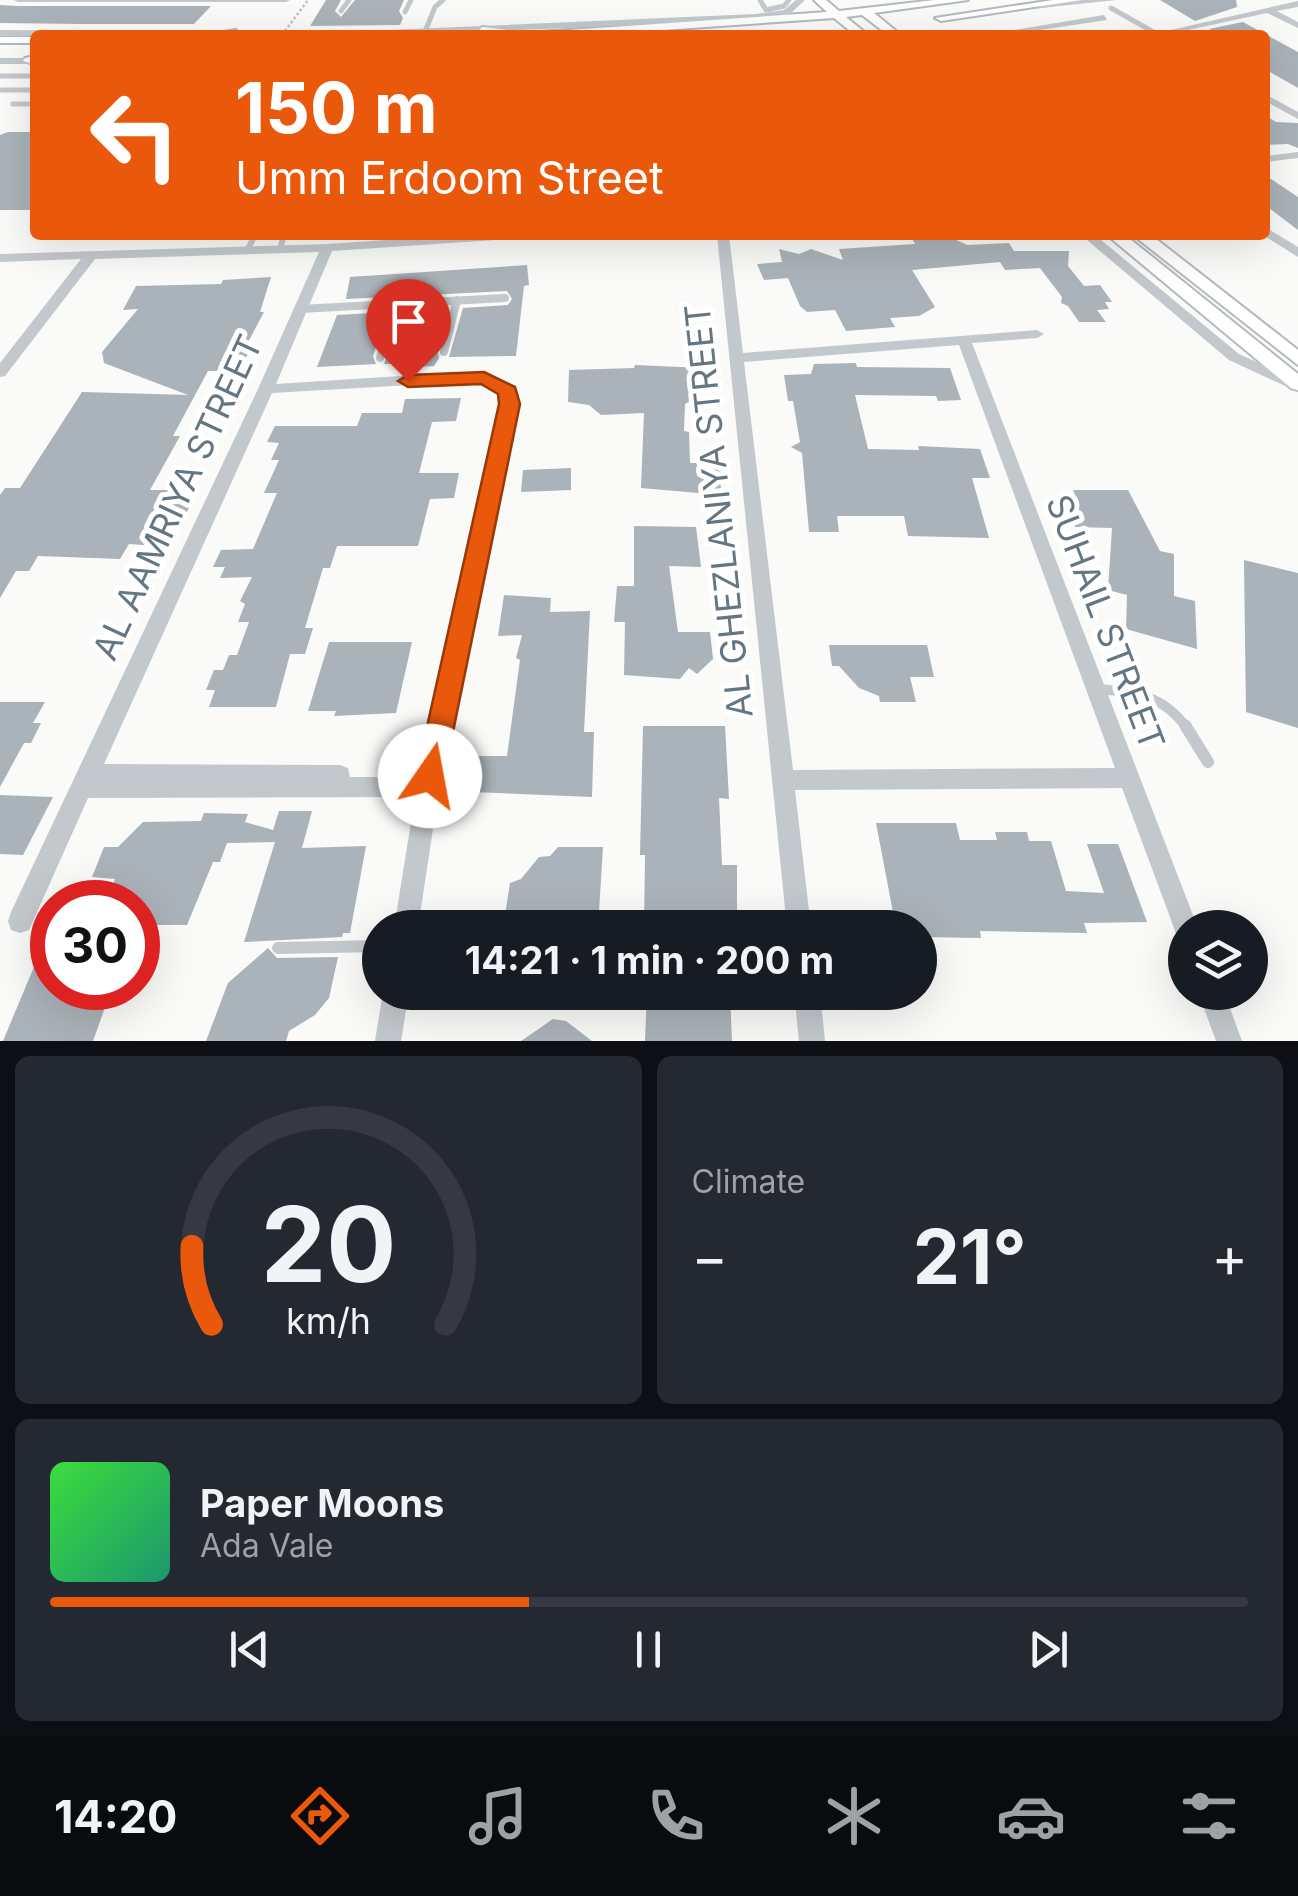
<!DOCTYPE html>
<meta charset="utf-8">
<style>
:root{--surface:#171b24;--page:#242831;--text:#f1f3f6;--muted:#9ea1a6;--line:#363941;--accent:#ea580c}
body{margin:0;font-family:Inter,sans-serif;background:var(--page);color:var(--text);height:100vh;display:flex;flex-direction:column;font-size:38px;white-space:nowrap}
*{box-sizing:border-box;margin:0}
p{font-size:32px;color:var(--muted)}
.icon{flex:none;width:55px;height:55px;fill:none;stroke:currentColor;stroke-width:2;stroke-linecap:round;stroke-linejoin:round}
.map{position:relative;height:1041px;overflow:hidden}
.side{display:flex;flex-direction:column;gap:15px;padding:15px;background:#0d0f14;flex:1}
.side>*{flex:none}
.guide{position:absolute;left:30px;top:30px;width:1240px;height:210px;border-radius:10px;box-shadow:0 10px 40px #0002;background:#ea580c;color:#fff;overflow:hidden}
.tools{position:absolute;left:1168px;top:910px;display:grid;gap:20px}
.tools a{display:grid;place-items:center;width:100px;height:100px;border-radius:50%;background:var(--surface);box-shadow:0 10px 40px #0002;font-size:50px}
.speed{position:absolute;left:30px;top:880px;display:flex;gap:20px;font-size:50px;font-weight:700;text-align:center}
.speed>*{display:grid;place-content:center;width:130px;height:130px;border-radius:50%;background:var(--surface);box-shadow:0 10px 40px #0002;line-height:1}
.speed .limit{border:15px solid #d22;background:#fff;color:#111}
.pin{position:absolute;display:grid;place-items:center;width:85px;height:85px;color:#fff;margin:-102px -42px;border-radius:50% 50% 50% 0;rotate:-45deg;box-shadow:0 0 10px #0007}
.pin .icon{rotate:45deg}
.me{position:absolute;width:110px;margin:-55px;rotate:12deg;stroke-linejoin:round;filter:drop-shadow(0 0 8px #0008)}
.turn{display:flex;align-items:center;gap:35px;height:210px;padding:0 40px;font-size:45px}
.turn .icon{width:130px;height:130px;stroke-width:2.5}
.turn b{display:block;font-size:70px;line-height:85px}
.big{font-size:75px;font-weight:700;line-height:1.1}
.side .widget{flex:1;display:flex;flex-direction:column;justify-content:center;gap:15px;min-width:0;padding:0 35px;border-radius:15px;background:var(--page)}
.side .dial{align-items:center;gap:0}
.dial svg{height:260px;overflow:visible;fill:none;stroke:var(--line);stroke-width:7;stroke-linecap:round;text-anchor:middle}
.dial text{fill:var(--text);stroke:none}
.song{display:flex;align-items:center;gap:30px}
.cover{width:120px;height:120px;border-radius:15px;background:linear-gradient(135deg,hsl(120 70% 55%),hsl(160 70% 35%))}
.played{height:10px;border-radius:5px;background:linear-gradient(90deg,var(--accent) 40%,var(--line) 40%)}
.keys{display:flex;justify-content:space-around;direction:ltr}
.heat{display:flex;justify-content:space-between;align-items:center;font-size:55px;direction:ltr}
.side .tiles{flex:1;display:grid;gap:15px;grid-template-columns:1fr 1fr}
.widget:last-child{grid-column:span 2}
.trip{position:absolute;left:362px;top:910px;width:575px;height:100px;border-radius:50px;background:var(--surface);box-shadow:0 10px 40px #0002;font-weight:700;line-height:100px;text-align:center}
.menu{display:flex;height:160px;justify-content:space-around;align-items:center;background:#090b0e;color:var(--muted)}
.menu .icon{width:70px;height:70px}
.menu .current{color:var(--accent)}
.menu b{font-size:45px;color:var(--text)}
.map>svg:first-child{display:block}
</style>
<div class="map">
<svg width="1298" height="1041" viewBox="0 0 1298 1041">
<rect width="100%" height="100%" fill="#fafaf8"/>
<path fill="#aab3b9" d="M326 0H341L335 11 341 17 355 0H404L399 11 403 18 400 25 310 26Z
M1160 0H1236L1237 7 1195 21Z
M0 5 18 6H211L194 24H81L0 23Z
M1243 22 1298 52V88L1265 69V35H1219L1209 29Z
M1265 115 1276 122 1298 123V148L1288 144 1265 145Z
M8 132H35V210H0V135Z
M1265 175 1298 197V230L1265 205Z
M946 235 967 245 1009 243 1014 251H1069L1068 266 1084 286 1100 285 1112 302H1105L1109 309 1097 310 1106 322H1079L1068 306 1061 303 1062 297 1040 268 1005 270 1000 262 912 270 935 307 919 316 890 318 895 327 846 331 835 310 807 312 800 306 788 278 764 280 757 264 782 262 779 249 799 254 811 249 843 260 839 249 915 244 911 237Z
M527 265 529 285 524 286 516 356 449 357 463 308 508 305 512 299 507 291 346 299 350 277Z
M271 277 260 312H264L243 352H249L239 371H208L173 436H180L150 490H178L175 496H195L187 512 161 513 144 545 129 544 120 559 38 556 29 571H16L0 598V495L5 488H20L82 392 188 395 104 363 102 352 138 309 123 310 136 286 221 284 223 280Z
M447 309 437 350 439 358 434 366 401 368 402 364H384L404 311Z
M388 312 373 356 376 364 317 367 337 315Z
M856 363 857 367 950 368 961 400 938 401 936 396 855 395 868 449 919 450 918 446 980 449 990 478H972L989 538 908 536 904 516H837L839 532H809L802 453 791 447 800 442 793 401H788L784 375 811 374 814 364Z
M635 365 703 368 698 396 685 404 684 431 689 432 690 463H720L721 495 641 488 644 413 601 415 589 405 568 402 569 370 634 368Z
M461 398 456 421 432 422 419 473H459L454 498 430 499 418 546H337L330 568H323L305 628H313L305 654H290L276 707H209L215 690H206L214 670H223L229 655H237L249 622H238L245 604 240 601 252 577 220 578 225 567H213L221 550 253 549 277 493H264L279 460H271L279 443 267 442 275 426H357L362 413H402L405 399Z
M571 468V490L521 492 523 470Z
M1073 490H1128L1160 551 1174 554V596L1195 601 1197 649 1126 629 1127 595 1108 590 1112 528 1075 527 1063 499H1077Z
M634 526 696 527 701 567 669 566 678 632H710L713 659 697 674 689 668 680 679 624 675 625 622H614L617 586H634Z
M1244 560 1298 573V728L1246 712Z
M504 595 551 598 550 612 590 611 584 732H594L592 797 472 792 477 756H507L520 660 516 658 522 635 498 636Z
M329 642H412L396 713 334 716 336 711H308Z
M829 645H927L934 677H910L916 702H880L879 696 859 688 839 666H832Z
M0 702H45L33 723H41L31 743H24L0 787Z
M643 726H725L729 799 719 798 722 865H737V928H644L645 855H640Z
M0 795 53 797 23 855 0 854Z
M279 811H312L302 848 366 846 350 933H343L342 937 244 942 275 842 227 843 220 862H213L187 925H152L138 902H107L115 879 92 877 104 847H118L143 822 201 821 204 813 248 814 245 822 273 830Z
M876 823H956L960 840H997L995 832H1027L1029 841H1051L1066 891 1104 893 1087 844H1118L1147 922 1084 923 1087 933 980 931 981 938 920 937V928H896Z
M558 847H603L598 928H503L510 883 521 879 539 857 550 856Z
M268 948 277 958 338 957 329 998 315 1015 289 1031 286 1041H206L228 983Z
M36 962H52V988H112L93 1041H3Z
M647 992H730L732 1041H645Z
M553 1019 566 1021 592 1041H521Z"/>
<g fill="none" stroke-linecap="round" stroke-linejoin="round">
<defs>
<path id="secondary" d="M814 0H826L839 11 935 0H968L874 13 901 35H888L862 15 846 17 868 35H855L834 18 590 35H533L539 32 827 12Z
M1053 0H1082L941 21 935 18Z
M482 27 525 32 531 35 478 32Z
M236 30 240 35H215L217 33Z
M0 37H35V43H0Z
M35 56V64L23 61 25 58Z
M1107 235H1125L1298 374V390L1291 388Z
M1133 235H1151L1298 350V365Z"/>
</defs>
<use href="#secondary" stroke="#b3babf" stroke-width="4"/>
<path stroke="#bbbfc2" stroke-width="2.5" stroke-dasharray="2.5 2.5" stroke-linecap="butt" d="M908 32 930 35
M282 35 308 0"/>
<path stroke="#c3c8cc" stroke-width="5" d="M760 0 766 10 784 6 789 0
M1111 8 1157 34
M341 11 349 0
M405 12 411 0
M424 34 435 7 443 0
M0 76H35
M0 90H35
M13 104H35"/>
<path stroke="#c3c8cc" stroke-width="6" d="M280 249 284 235
M247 251 255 235"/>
<path stroke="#c3c8cc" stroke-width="8" d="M300 309 505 298
M444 352 457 300
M380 358 398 304"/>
<path stroke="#c3c8cc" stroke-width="10" d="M1097 689C1135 692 1163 695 1186 727"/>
<path stroke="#c3c8cc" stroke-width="12" d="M1185 725 1208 762
M278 948 380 946"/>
<path fill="#c3c8cc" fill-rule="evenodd" d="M14 0H290L286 2H18Z
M796 0H805L790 14 756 20 401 35H336L340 32 756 14 784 10Z
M1077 0H1117L1040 8 1036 5Z
M1298 1V7L1277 11 1298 22V28L1267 13 1165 35 1153 34Z
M1104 15 1107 20 1006 35H984Z
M0 30 268 32 272 35 0 36Z
M0 58H35V64H0Z
M1265 94 1298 112V119L1265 101Z
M1298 152V158L1265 162V156Z
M1265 227 1298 247V257L1263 235H1265Z
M458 235H517L511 239 332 251 276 384 463 372 490 375 516 392 518 404 441 776 418 928H394L415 797 88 798 29 930 20 933 11 930 8 921 11 912 258 389 319 252 95 259 5 376 0 377V363L81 259 0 262V254L327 244ZM463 382H482L501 394 502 404 419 777H350L348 768 340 765 104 764 272 393Z
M717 235H729L743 353 1037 330 1044 334 1037 338 972 343 1198 928H1185V940L1177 937 1174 928 1122 788 795 790 811 928H787ZM959 345 1115 768 793 770 744 362Z
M1081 235H1095L1239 354 1298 381V392L1229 360Z
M383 992H409L401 1041H375Z
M794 992H820L825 1041H799Z
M1198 992H1224L1242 1041H1216Z"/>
<use href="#secondary" fill="#fff" fill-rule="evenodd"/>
</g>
<path fill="#ea580c" stroke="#983908" stroke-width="2.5" d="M484 372 515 387 520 404 444 776 440 785 430 788 420 785 416 776 499 404 498 394 481 384 408 387 398 381 408 375Z"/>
<g text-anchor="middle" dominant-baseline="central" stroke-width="10" stroke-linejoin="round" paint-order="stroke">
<g font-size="35" fill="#657683" stroke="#fff">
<text transform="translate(177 497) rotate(-65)">AL AAMRIYA STREET</text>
<text transform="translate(718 511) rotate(-96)">AL GHEZLANIYA STREET</text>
<text transform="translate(1106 622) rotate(69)">SUHAIL STREET</text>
</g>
</g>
</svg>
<div class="tools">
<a><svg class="icon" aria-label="layers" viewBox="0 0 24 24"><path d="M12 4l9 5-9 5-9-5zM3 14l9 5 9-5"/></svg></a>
</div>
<div class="speed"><div class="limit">30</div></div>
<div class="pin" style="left:408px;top:381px;background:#d93025"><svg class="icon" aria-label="arrive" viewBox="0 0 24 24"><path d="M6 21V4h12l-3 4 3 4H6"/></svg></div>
<svg class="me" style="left:430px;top:776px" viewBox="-20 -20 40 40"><circle r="19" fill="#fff"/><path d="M0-13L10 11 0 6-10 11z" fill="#ea580c"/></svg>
<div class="trip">14:21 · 1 min · 200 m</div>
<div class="guide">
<div class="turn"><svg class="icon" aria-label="left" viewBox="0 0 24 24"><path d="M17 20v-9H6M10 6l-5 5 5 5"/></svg><div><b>150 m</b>Umm Erdoom Street</div></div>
</div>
</div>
<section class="side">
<div class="tiles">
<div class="widget dial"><svg viewBox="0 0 100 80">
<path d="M14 69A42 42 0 1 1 86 69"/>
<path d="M14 69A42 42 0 0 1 8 45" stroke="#ea580c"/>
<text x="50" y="56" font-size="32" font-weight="700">20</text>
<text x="50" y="72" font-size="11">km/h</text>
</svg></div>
<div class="widget"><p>Climate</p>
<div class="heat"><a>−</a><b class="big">21°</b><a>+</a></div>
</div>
<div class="widget">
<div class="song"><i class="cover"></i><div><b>Paper Moons</b><p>Ada Vale</p></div></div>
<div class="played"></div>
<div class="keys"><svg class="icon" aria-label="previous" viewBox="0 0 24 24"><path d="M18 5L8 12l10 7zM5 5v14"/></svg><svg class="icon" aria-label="pause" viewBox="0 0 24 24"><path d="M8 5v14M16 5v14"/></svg><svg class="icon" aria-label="next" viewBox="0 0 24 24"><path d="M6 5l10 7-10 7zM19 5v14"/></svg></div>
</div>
</div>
</section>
<nav class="menu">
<b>14:20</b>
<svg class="icon current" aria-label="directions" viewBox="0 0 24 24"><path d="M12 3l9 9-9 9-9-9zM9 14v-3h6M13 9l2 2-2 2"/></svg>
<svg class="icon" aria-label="music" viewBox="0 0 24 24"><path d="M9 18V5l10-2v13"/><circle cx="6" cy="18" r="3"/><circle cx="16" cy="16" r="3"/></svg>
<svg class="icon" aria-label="phone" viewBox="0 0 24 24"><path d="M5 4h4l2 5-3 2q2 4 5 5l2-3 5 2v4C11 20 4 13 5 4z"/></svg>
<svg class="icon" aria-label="climate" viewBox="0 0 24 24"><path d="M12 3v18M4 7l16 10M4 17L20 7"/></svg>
<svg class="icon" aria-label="car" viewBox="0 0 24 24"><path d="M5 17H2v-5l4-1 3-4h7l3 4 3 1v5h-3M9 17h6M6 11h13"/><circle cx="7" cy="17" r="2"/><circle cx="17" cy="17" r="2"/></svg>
<svg class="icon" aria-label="filters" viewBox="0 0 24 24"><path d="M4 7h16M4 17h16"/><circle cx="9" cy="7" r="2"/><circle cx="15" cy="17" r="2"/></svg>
</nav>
